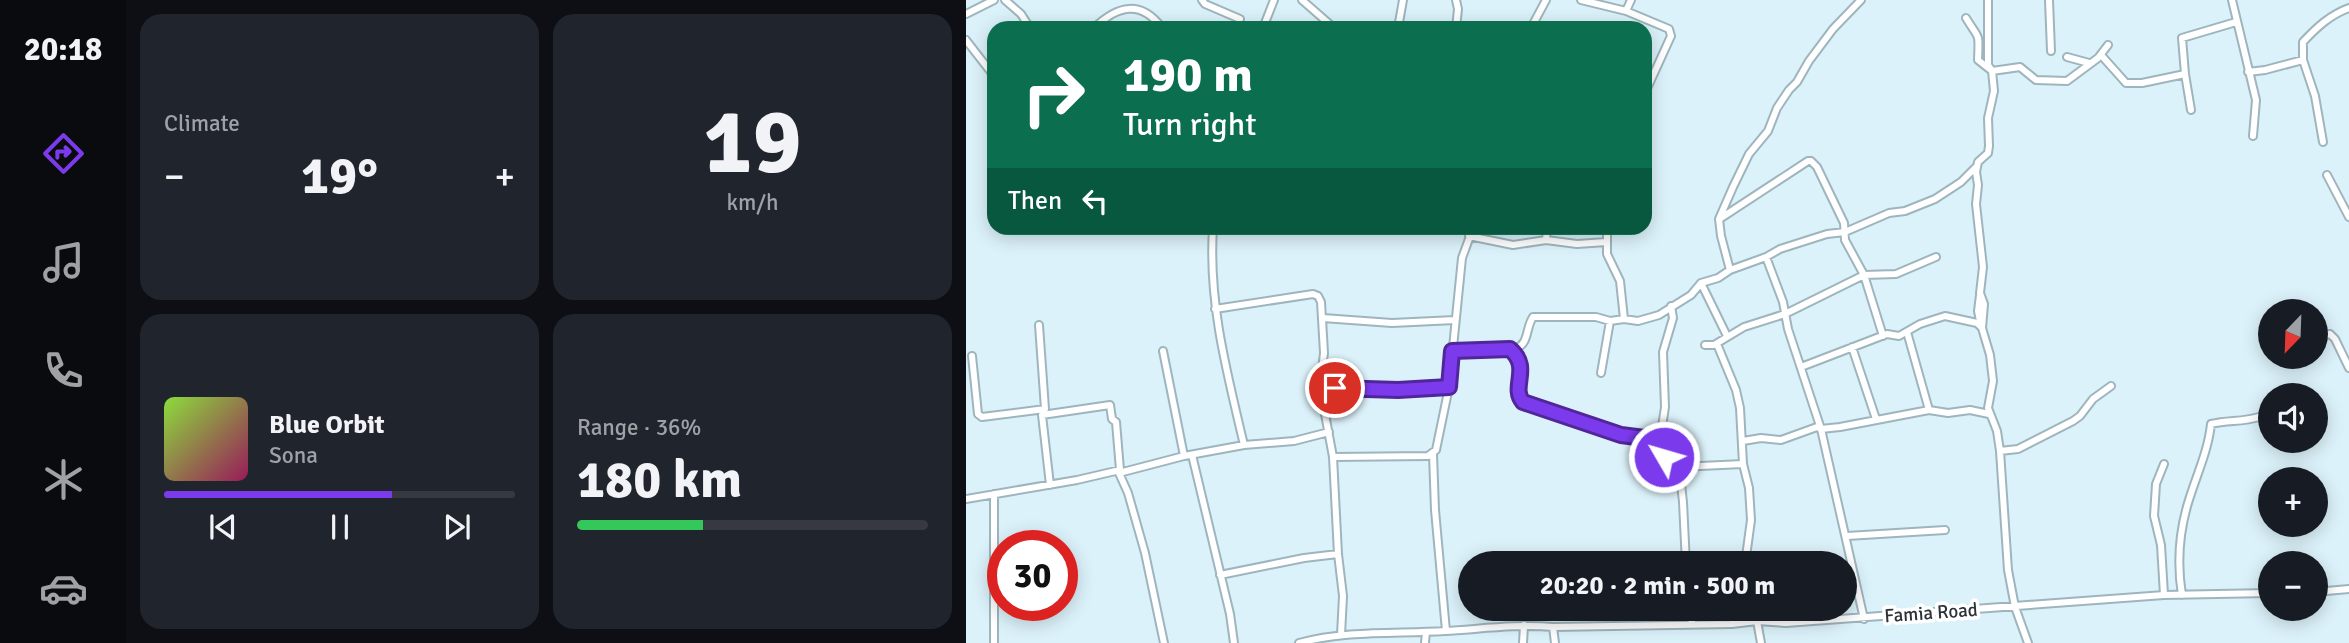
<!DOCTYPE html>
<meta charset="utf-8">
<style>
:root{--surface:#171b24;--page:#20242c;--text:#f1f3f6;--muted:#9ea1a6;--line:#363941;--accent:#7c3aed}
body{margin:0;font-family:Signika,sans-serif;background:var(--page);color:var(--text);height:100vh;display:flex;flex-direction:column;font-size:26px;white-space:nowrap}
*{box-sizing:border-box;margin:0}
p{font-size:23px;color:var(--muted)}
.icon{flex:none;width:38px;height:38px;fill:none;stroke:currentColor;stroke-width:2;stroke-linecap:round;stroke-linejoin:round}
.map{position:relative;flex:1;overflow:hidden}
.panel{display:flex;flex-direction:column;gap:14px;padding:14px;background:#0d0f14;width:840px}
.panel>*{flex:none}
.hud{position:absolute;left:21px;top:21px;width:665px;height:214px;border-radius:21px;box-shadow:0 4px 18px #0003;background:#0b6e4f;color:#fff;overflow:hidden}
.needle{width:46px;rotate:203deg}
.buttons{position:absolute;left:1292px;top:299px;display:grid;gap:14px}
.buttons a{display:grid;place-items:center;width:70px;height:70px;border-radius:50%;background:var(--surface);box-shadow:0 4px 18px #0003;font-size:35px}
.speed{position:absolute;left:21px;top:530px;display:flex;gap:14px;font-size:35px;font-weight:700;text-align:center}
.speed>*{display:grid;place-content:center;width:91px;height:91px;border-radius:50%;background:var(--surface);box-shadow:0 4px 18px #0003;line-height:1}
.speed .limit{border:10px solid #d22;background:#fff;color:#111}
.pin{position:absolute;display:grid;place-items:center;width:60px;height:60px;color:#fff;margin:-30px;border:4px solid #fff;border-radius:50%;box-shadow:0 2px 7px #0007}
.me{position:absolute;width:77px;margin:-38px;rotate:308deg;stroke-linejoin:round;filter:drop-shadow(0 0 5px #0008)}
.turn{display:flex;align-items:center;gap:24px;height:147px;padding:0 21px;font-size:32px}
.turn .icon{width:91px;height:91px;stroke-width:2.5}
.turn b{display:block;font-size:49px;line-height:60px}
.then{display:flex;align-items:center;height:66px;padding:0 21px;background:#0003;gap:14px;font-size:26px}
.big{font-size:52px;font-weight:700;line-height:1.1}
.panel .widget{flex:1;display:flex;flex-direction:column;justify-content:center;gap:10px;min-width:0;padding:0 24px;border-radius:21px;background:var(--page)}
.panel .dial{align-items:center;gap:0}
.dial b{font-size:91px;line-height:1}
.song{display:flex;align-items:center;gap:21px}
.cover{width:84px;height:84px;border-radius:10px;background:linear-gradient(135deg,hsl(90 70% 55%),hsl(330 70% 35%))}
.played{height:7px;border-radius:4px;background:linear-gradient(90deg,var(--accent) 65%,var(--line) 65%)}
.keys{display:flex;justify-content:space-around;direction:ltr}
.heat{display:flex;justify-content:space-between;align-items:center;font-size:38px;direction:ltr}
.charge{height:10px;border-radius:5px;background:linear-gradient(90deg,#34c759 36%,var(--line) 0)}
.panel .tiles{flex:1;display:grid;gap:14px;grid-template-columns:repeat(2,1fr)}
.trip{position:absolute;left:492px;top:551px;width:399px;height:70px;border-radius:35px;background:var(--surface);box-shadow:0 4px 18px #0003;font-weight:700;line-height:70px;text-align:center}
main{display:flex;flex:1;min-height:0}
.tab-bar{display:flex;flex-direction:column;width:126px;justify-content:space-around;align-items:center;background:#090b0e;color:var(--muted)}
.tab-bar .icon{width:49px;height:49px}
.tab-bar .active{color:var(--accent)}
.tab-bar b{font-size:32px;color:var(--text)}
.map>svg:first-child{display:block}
</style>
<main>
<nav class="tab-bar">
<b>20:18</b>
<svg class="icon active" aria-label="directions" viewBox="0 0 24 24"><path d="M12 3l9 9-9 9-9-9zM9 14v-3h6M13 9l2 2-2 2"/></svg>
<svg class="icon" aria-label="music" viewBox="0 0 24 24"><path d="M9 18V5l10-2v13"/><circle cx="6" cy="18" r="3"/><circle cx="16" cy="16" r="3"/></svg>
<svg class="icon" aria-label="phone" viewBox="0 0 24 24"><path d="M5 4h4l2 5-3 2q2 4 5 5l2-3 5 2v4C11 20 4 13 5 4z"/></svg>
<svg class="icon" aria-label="climate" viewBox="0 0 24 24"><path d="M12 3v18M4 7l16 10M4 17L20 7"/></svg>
<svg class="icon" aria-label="car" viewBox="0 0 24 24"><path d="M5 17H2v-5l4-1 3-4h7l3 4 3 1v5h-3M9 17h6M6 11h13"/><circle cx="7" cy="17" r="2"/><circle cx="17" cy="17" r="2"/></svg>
</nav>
<section class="panel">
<div class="tiles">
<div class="widget"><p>Climate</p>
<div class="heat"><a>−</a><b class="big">19°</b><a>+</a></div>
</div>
<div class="widget dial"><b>19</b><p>km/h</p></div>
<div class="widget">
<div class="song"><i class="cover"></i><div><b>Blue Orbit</b><p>Sona</p></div></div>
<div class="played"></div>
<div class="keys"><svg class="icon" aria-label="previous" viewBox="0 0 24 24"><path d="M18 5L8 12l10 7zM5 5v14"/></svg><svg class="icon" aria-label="pause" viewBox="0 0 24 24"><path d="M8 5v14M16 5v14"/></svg><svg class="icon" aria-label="next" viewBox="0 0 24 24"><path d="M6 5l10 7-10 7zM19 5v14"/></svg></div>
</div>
<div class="widget"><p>Range · 36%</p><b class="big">180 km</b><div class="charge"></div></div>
</div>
</section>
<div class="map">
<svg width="1383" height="643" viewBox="0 0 1383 643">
<rect width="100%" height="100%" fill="#dcf2fa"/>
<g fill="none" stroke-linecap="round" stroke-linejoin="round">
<defs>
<path id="minor" d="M39 0 55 14 64 28
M236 0 239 4 274 19
M336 0 368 28
M615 0 660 11 703 29 705 36 679 93
M1022 0V65L1026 71 1028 91 1022 118 1023 146 1022 153 1012 162 1010 172 1012 185 1010 204 1017 267 1014 293 1018 304 1016 328 1024 355 1027 381 1022 408 1031 431 1034 451 1042 570 1049 607 1062 643
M1083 0 1085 51
M1266 0 1290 100 1287 136
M660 11 665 0
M0 14 28 0
M1000 18C1014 41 1013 31 1012 60L1026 71 1054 67 1070 80 1101 81 1132 58 1142 45
M128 28C152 5 175 0 196 28
M297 28 308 0
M432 28 437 0
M490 28 492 9 490 0
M565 28 580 0
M0 40 28 76
M1135 55 1160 83H1176L1219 74
M1101 57 1123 63
M1282 72 1299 70 1337 60
M1225 110 1219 74 1216 38 1270 22
M1357 142 1349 96 1337 60V42C1351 27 1364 15 1383 8
M1361 175 1383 217
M755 218 842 161H845L851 167 878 223 879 240 898 275 917 336
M119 228 120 229
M247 228C242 302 261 373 278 445
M641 228V254L654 281 658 319
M503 236 547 245 580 240 611 244 640 242
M580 240 581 228
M800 257 817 302 822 329 855 429 898 619
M764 270 755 236 753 219 767 187 783 154 802 131 811 108 823 90 831 82 843 61 867 29 895 0
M735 283 761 336
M1014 295 1012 311 1015 326
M705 306 707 318 697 352 699 407 694 440 699 460 713 467 777 464
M249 309 347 294 352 296 355 302 358 353 354 387 367 457 372 554 377 596 375 635
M357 318 426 323 489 320
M73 325 79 409 76 415 84 485
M941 332 963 410
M1349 337 1364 334 1369 339 1383 368
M751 344 770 390 774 408 777 464 783 488 785 520 779 564
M739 345H748L778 327 819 314 898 275 930 274 970 257
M886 347 910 419
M545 349C566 367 544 388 557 402L655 435 694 440
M197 351 218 456
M486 351 549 349C564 343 559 329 567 317H630L644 321 658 319 672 321 693 315 725 295 735 283 752 278 764 270 800 257 814 249 861 234 879 232 923 213 939 211 969 199 995 182 1011 166
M6 356 12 414 16 417 79 409
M835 367 921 334 933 336 954 324 979 316 1011 323 1016 328
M635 373 644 321
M354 387 432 390 483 387
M76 415 144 405 146 419 150 422 154 470
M777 441 795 438 815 440 851 427 855 429 874 427 963 410 982 413 1004 410 1023 414
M1034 451 1052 449 1107 421 1114 416 1127 399 1145 386
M467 454 469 510 480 631
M226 455 264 614 268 643
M367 457 462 456 470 450 483 387 496 258 507 228
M713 467 717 502 720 564
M153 473 162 493 179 553 198 643
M28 494V643
M0 499 111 480 154 470 153 473 218 456 278 445 328 441 363 432
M881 536 979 530
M254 575 338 558 372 554
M1349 592 1383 589
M1198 595 1195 545 1188 516 1190 484 1198 464
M1216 595C1211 564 1213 533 1222 503 1230 476 1242 452 1245 424 1263 420 1276 422 1293 417
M724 609 726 624
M791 621 795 643
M766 624 769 609
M587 627 589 643
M333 643C381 630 430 634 479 631 515 629 550 624 587 627L766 624 791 621 820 623 1198 595 1304 593
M459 643 460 632
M557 643 558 625"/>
</defs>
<use href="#minor" stroke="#9fb5bd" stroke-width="10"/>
<use href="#minor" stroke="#fff" stroke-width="6"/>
</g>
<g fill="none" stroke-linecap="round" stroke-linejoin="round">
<defs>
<path id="route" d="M369 388 432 390 483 387 486 351 544 349C566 368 544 387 557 402L655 435 694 440 698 457"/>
</defs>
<use href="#route" stroke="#51269a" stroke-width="18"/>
<use href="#route" stroke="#7c3aed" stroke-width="12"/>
</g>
<g text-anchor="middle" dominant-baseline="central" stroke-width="7" stroke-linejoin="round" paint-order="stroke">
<g font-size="19" fill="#2a3336" stroke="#fff">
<text transform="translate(965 613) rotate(-4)">Famia Road</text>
</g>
</g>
</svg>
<div class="buttons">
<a><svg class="needle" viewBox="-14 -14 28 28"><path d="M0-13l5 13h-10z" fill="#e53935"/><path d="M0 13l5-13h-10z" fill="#9ea1a6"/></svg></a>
<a><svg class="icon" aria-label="sound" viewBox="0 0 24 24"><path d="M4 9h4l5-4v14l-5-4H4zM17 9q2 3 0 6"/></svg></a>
<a>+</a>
<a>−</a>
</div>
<div class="speed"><div class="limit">30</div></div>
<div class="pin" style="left:369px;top:388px;background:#d93025"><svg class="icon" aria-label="arrive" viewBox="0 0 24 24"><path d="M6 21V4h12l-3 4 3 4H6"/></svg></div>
<svg class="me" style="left:698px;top:457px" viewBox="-20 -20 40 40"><circle r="17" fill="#7c3aed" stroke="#fff" stroke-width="3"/><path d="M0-11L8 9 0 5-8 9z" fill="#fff"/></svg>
<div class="trip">20:20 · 2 min · 500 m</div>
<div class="hud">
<div class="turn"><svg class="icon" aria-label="right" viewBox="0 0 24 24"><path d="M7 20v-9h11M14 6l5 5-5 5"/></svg><div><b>190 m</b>Turn right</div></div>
<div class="then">Then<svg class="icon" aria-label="left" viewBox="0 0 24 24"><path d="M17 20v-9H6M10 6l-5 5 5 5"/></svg></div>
</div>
</div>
</main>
